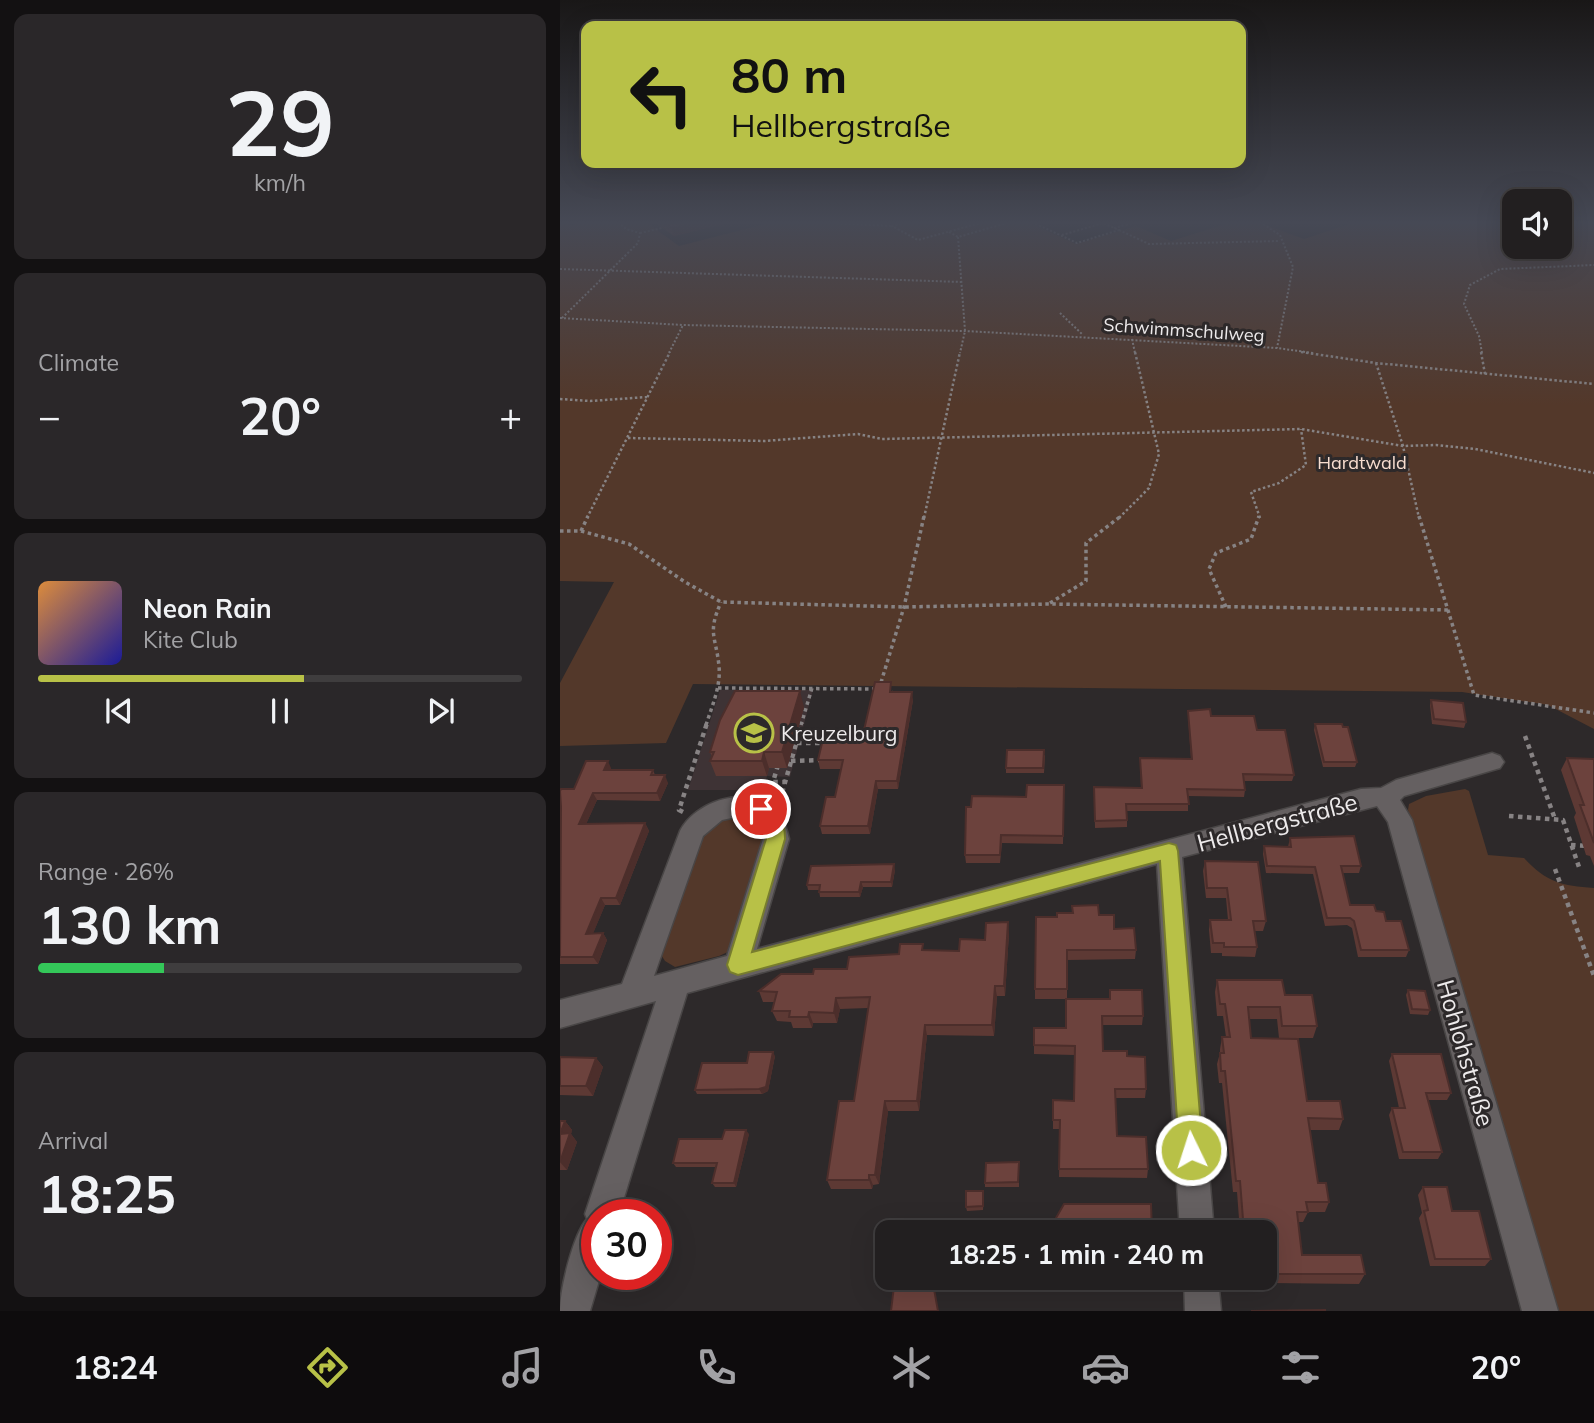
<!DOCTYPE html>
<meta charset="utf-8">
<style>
:root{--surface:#221f20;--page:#2a2729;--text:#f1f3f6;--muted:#a2a2a5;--line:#3f3d3e;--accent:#b8c147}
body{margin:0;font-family:Mulish,sans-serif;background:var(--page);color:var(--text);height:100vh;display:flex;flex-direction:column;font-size:26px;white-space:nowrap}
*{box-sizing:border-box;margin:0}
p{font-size:23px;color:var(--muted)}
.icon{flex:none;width:38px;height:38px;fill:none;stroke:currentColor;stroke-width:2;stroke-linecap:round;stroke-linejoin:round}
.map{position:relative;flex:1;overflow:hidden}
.details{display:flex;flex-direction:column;gap:14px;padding:14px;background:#131112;width:560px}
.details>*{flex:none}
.banner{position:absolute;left:21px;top:21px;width:665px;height:147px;border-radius:14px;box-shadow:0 7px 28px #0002,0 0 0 2px var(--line);background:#b8c147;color:#111;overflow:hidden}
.controls{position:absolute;left:942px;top:189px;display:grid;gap:14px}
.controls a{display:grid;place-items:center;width:70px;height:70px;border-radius:14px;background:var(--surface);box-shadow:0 7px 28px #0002,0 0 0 2px var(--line);font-size:35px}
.speed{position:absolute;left:21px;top:1199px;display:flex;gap:14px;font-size:35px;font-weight:700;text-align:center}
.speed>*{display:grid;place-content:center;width:91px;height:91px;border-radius:50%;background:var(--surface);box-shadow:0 7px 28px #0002,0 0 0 2px var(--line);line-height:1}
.speed .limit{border:10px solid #d22;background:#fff;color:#111}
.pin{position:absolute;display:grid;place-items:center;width:60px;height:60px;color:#fff;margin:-30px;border:4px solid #fff;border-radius:50%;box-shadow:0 2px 7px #0007}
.me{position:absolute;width:77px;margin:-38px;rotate:356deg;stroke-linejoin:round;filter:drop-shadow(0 0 5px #0008)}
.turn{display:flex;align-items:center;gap:24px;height:147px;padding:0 35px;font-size:32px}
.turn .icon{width:91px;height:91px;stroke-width:2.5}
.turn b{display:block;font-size:49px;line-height:60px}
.big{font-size:52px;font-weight:700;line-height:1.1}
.details .card{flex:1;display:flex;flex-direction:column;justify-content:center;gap:10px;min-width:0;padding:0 24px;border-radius:14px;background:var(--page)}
.details .dial{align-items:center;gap:0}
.dial b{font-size:91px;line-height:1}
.song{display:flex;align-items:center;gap:21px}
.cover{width:84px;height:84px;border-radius:10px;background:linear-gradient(135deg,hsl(30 70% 55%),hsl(240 70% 35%))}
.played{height:7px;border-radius:4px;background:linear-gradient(90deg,var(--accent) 55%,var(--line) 55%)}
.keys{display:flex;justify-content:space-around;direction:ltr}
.heat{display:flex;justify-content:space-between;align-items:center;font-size:38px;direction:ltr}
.charge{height:10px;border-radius:5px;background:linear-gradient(90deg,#34c759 26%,var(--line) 0)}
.trip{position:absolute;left:315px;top:1220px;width:402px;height:70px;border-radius:14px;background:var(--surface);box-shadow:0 7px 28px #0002,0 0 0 2px var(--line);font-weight:700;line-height:70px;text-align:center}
.menu{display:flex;height:112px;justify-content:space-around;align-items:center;background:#0e0c0d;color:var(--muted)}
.menu .icon{width:49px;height:49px}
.menu .active{color:var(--accent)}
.menu b{font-size:32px;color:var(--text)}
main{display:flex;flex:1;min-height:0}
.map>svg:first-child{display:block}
</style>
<main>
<section class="details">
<div class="card dial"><b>29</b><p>km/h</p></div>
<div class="card"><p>Climate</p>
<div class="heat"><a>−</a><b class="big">20°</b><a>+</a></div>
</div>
<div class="card">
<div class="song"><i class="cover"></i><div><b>Neon Rain</b><p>Kite Club</p></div></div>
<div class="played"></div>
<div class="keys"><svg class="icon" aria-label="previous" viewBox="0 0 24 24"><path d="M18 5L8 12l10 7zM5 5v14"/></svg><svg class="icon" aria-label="pause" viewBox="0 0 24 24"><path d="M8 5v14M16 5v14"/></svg><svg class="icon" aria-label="next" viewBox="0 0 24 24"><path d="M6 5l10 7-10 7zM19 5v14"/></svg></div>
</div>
<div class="card"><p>Range · 26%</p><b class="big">130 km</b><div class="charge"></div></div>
<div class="card"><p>Arrival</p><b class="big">18:25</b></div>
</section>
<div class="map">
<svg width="1034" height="1311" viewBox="0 0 1034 1311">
<rect width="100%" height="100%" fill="#2d292a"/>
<path fill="#3e3335" d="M160 690H253L230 777 207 776 203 790H128Z"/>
<path fill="#53382a" d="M0 222 11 225 25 222H86L119 246 213 222H468L516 244 576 226 611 241 672 222H698L744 239 795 222H954V247H999V222H1034V729L988 705 902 692 133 684 106 743 0 746V683L54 582 0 581Z
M905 789 909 791 928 855 964 858C986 882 1002 886 1034 888V1311H996L848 810 849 804 866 796Z
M177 813 199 819 207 835 170 951 159 956 115 967 105 961 98 950 145 824Z"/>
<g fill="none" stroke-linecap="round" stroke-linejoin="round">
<defs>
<path id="minor" d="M932 753 940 756 944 762 940 768 844 796 840 800 852 820 998 1311H962L828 822 817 806 622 857 654 1232H620L597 864 127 993 59 1214H37V1274H41L30 1311H0C0 1289 13 1235 27 1219L25 1214 96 1001 0 1028V1000L62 984 120 831C135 802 183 786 212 805 223 813 226 827 229 839L197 949 801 789 821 788 836 780ZM181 816C197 818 200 824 203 839L167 956 94 976 143 836 162 820Z
M624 1278H658L661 1311H625Z"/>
</defs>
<use href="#minor" stroke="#494646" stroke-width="3"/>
<path stroke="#878384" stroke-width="2" stroke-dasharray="2 2" stroke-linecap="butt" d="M253 222 332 226
M349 222 332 226 358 240 424 222
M472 222 517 243 559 230 543 223 502 235
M700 222 720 235 733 267 717 348
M554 228 576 222
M559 230 589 244 719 241
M389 232 398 237 450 222
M80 233 106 227
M398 237 405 331 400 353
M0 269 403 282
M500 313 523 335
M0 318 123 325 405 331 717 348 753 353
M2 318 78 243 80 233 66 229 58 222
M572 339 575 353
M109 353 123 325
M922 353 919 336 904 304 910 285 940 269 1034 265"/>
<path stroke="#878384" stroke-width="2.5" stroke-dasharray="2.5 2.5" stroke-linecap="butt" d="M741 352 816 363 1034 384
M921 352 925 374
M816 363 843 446 859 518
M0 399 30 401 87 397
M68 438 204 441 298 434 322 439 741 429 843 446 876 445 915 449 1034 473
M27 518 110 352
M364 518 400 352
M559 518 589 488 599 454 575 352
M700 518 691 492 719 483 746 465 741 429"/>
<path stroke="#878384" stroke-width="3.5" stroke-dasharray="3.5 3.5" stroke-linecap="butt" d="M859 516 914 695 1034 713
M0 531H21L28 516
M21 531 69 544 125 582 161 602 344 607 488 604 890 610
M490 603 526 581V543L561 516
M666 607 649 569 656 553 691 539 699 516
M158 688 319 689 344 607 364 516
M146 725C152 706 161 686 159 666 156 636 147 634 161 602
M241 725 252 688"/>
<path stroke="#878384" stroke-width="4.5" stroke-dasharray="4.5 4.5" stroke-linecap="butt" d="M965 736 995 819
M237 743H265
M231 761 261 760
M218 765 213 782H225
M216 799 222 793 242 723
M123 812 119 810 147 723
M949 816 1003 820 1020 870
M1011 845 1027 846
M995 869 1034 976"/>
<use href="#minor" fill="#656061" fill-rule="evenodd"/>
</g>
<path fill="#5d3934" d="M94 222H171L114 236Z
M333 690V692L353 700 338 789H318L310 834H262L260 826 275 797 282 769H260L258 760 302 739Z
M871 700 906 722 904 728 872 724 870 705Z
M244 707 227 768H209L207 776H156L150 761 152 757 150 752Z
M628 711 697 730 734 775 732 781H684L685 790 684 797 628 796V811H567V827L535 828 534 787 581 788 580 758 631 759 628 717Z
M755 724 797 762 795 767H763L754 730Z
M485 755 484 773H446V768Z
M1007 758 1034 759V866L1030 856 1026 855 1014 817 1016 813 1001 770Z
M51 768V770H93L95 775 108 783 100 801 37 800 26 824 85 823 89 831 60 905H45L33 933H43L47 940 38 964H0V791L14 789Z
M504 785 503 844 442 843 440 863H406L405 855 411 807 466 797Z
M730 838 801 866 799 873H783L790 905 816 911 826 921 849 950 846 957H798L792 928 787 925 765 926 753 874 706 873 703 854 704 846 728 847Z
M645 861 706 921 703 931H695L697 947 695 957 662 956V953H651L649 930 650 920H668L666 898H646L643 871Z
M335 870 332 887H303L300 897H260L259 890H248L247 885Z
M539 915 576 950 575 959 507 960V999H475V989L497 917Z
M449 933 445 996H437L434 1036 367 1035 359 1111H328L319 1184 313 1185 312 1189H271L267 1180 294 1101 308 1008 280 1009 277 1023H253L252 1028H233L231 1022 217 1021 212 1011 214 1002H203L199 991 253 974 287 969 339 954 364 950 399 951 425 940Z
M657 980 725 995 757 1026 753 1038H719L717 1019H689L691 1038 747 1101 783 1119 779 1130H750L758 1183 769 1202 765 1212H748L743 1222H738L742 1255 805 1274 799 1284 710 1283 707 1264H705V1232H680L677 1192H673L662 1083H659L657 1064 660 1053V1049L662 1037H666L663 1016H657L655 992Z
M848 990 870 1010 868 1015 850 1014 846 995Z
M506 999 583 1016 582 1025H542L543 1051 567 1056 586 1089 585 1098H555L557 1136 588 1169 587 1178 499 1177 500 1129H493V1120L514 1101V1055L474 1054V1045L506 1028Z
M832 1054 891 1093 887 1100H868L882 1152 878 1159H839L829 1115 832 1108H839L829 1061Z
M215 1056 208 1091 202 1094H137L135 1090 187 1063Z
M0 1057 36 1058 43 1067 33 1096 0 1095Z
M0 1121H5L12 1130 11 1134 17 1142 7 1170H0Z
M189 1134 176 1187H155L152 1183 156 1167H116L113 1163Z
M459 1166V1187H425V1183Z
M863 1187 892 1211 931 1259 925 1266H870L859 1218 862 1213 858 1195Z
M424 1195 423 1210 407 1211 406 1207Z
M502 1278H543V1282L502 1281Z"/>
<path fill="#4c2e2b" d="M140 222H171L114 236 112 228Z
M240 691 244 707 227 768 222 752Z
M352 692 353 700 338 789 337 781Z
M204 752 209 768 207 776 202 761Z
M48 761 51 768 48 777 44 770Z
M105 775 108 783 100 801 97 793Z
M316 781 318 789 310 834 308 826Z
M33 793 37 800 23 831 19 824Z
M85 823 89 831 60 905 56 898Z
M334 864 335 870 332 887 331 882Z
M301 882 303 887 300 897 299 892Z
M41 898 45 905 30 941 26 934Z
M448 922 449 933 445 996 444 986Z
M43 933 47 940 38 964 33 957Z
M435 986 437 996 434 1036 432 1025Z
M276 998 280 1009 277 1023 274 1013Z
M249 1012 253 1023 252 1028 248 1017Z
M365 1025 367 1035 359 1111 357 1101Z
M213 1052 215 1056 208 1091 202 1094 199 1089Z
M36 1058 43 1067 33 1096 26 1086Z
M325 1101 328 1111 319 1184 315 1175Z
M5 1121 12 1130 11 1134 17 1142 7 1170 0 1162V1134Z
M186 1130 189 1134 176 1187 174 1183Z
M309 1175 313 1185 312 1189 309 1180Z"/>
<path fill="#6c423d" stroke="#4c2e2b" stroke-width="2" d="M102 222H140L112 228Z
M315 682H331L330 692H352L337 781H316L308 826H260L266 797H275L283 760H258L263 739H302Z
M175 691H240L222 752H204L202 761H150L154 752H150L160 720Z
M871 700 903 703 906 722 874 719Z
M650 709 651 716H694L697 730H725L734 775 683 774 685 790 627 789 629 804H566L567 820 535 821 534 787 582 788 580 758 632 759 628 711Z
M755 724H782L783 727H788L797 762H764Z
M447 750H484L483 768H446Z
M1007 758 1034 759V843L1020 805H1024Z
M26 761H48L44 770H93L91 775H105L97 793H33L19 824 85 823 56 898H41L26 934 43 933 33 957H0L1 807 0 791 1 789H14Z
M467 785H504L503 836 441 835 440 855H405L406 807H411L412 796 466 797Z
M794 836 801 866H781L790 905H814L816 911 824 912 826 921H841L849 950H801L794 921 790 918H767L755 867 707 866 704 846 731 847 730 838Z
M645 861 698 862 706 921H693L697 947H664V943H653L650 920H671L667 888H647Z
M334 864 331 882H301L299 892H259L260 885H247L251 866Z
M538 905 539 915H554V929L574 928 576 950H507V989H475L476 917H497V913H513L512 906Z
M448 922 444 986H435L432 1025H365L357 1101H325L315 1175H309V1180H267L279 1101H294L310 997 276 998 274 1013 249 1012 248 1017H229L230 1011H212L217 992 199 991 221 974H253L254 969H287L289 957 339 954 340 944H363L362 950 399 951 400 939 425 940 426 923Z
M657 980H722L725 995H752L757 1026H722L720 1007H688L691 1038 738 1039 747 1101H780L783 1119 748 1118 758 1183H766L769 1202H746L748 1212H737L742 1255H801L805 1274H713L711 1254H705V1232H684L680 1181H676L665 1071H661L660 1053H664L662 1037H670L665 1004H660Z
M550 990H582L583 1016H542L543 1051H567V1056L585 1057 586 1089H555L557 1136 586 1137 588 1169H499L500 1120H493V1100L514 1101 515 1046 474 1045V1028H506V999H550Z
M848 990 865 991 870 1010 852 1009Z
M189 1052H213L206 1087 199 1089 135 1090 142 1063H187Z
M832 1054H881L891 1093H866L882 1152H843L832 1108H845Z
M0 1057 36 1058 26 1086H0Z
M0 1121H5L0 1134 10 1133 0 1162Z
M165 1130H186L174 1183H152L157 1163H113L119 1139H162Z
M459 1162 458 1182 425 1183 426 1163Z
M863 1187H887L892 1211H919L931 1259H875L864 1211 868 1210Z
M406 1191H423V1206L406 1207Z
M504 1204H591L592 1232H492V1225Z
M335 1278H372L378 1311H331Z
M765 1310V1311H691Z"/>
<linearGradient id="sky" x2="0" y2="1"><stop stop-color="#191717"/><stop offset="0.55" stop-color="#464955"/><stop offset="1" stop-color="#464955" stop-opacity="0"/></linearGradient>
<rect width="1034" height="405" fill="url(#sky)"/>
<path fill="#b8c147" stroke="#787d2e" stroke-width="2" d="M201 802C219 808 225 820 225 839L192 952 609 843 616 845 618 851 643 1150 640 1159 631 1162 623 1159 619 1150 600 861 178 975 170 972 167 965 206 839 203 820 191 809 194 804Z"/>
<defs>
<symbol id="school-ring" viewBox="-11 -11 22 22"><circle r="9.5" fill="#2d292a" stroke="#b8c147" stroke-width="1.5"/><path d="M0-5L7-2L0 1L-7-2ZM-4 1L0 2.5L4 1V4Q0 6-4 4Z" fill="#b8c147"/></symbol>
</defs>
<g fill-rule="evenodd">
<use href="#school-ring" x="172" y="711" width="44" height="44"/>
</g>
<g text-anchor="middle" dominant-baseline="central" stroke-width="6" stroke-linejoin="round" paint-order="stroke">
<g font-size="18" fill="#edeaeb" stroke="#2d292a">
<text transform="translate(624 330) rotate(4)">Schwimmschulweg</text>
</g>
<g font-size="18" fill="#f8ddcf" stroke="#2d292a">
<text x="802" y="462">Hardtwald</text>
</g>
<g font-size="21" fill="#edeaeb" stroke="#2d292a" text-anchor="start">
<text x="221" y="733">Kreuzelburg</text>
</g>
<g font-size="24" fill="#edeaeb" stroke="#2d292a">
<text transform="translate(717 822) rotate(-15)">Hellbergstraße</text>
<text transform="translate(906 1053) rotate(74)">Hohlohstraße</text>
</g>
</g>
</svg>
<div class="controls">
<a><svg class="icon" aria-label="sound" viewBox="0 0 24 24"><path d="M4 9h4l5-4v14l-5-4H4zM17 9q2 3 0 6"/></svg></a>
</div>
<div class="speed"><div class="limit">30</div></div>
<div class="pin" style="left:201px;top:809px;background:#d93025"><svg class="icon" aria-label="arrive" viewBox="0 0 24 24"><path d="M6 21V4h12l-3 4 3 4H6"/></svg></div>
<svg class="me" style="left:631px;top:1150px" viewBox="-20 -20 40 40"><circle r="17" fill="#b8c147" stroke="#fff" stroke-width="3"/><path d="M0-11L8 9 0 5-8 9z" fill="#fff"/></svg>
<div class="trip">18:25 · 1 min · 240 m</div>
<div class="banner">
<div class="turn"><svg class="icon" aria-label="left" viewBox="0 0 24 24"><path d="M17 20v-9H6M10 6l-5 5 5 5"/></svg><div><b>80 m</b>Hellbergstraße</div></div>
</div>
</div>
</main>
<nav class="menu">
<b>18:24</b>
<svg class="icon active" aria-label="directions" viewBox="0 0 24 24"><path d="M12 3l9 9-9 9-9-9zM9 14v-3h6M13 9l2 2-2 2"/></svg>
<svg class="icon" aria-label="music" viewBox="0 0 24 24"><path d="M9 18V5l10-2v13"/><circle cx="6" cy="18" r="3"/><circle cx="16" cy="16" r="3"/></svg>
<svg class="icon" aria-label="phone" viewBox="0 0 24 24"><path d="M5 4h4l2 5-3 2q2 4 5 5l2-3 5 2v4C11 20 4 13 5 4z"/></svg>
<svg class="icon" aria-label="climate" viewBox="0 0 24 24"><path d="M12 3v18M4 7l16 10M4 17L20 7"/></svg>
<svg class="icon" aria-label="car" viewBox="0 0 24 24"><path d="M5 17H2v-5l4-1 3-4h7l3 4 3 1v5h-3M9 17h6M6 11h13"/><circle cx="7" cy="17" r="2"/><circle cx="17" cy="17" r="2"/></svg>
<svg class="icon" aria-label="filters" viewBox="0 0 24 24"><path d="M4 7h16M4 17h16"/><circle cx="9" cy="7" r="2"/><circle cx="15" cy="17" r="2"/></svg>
<b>20°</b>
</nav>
